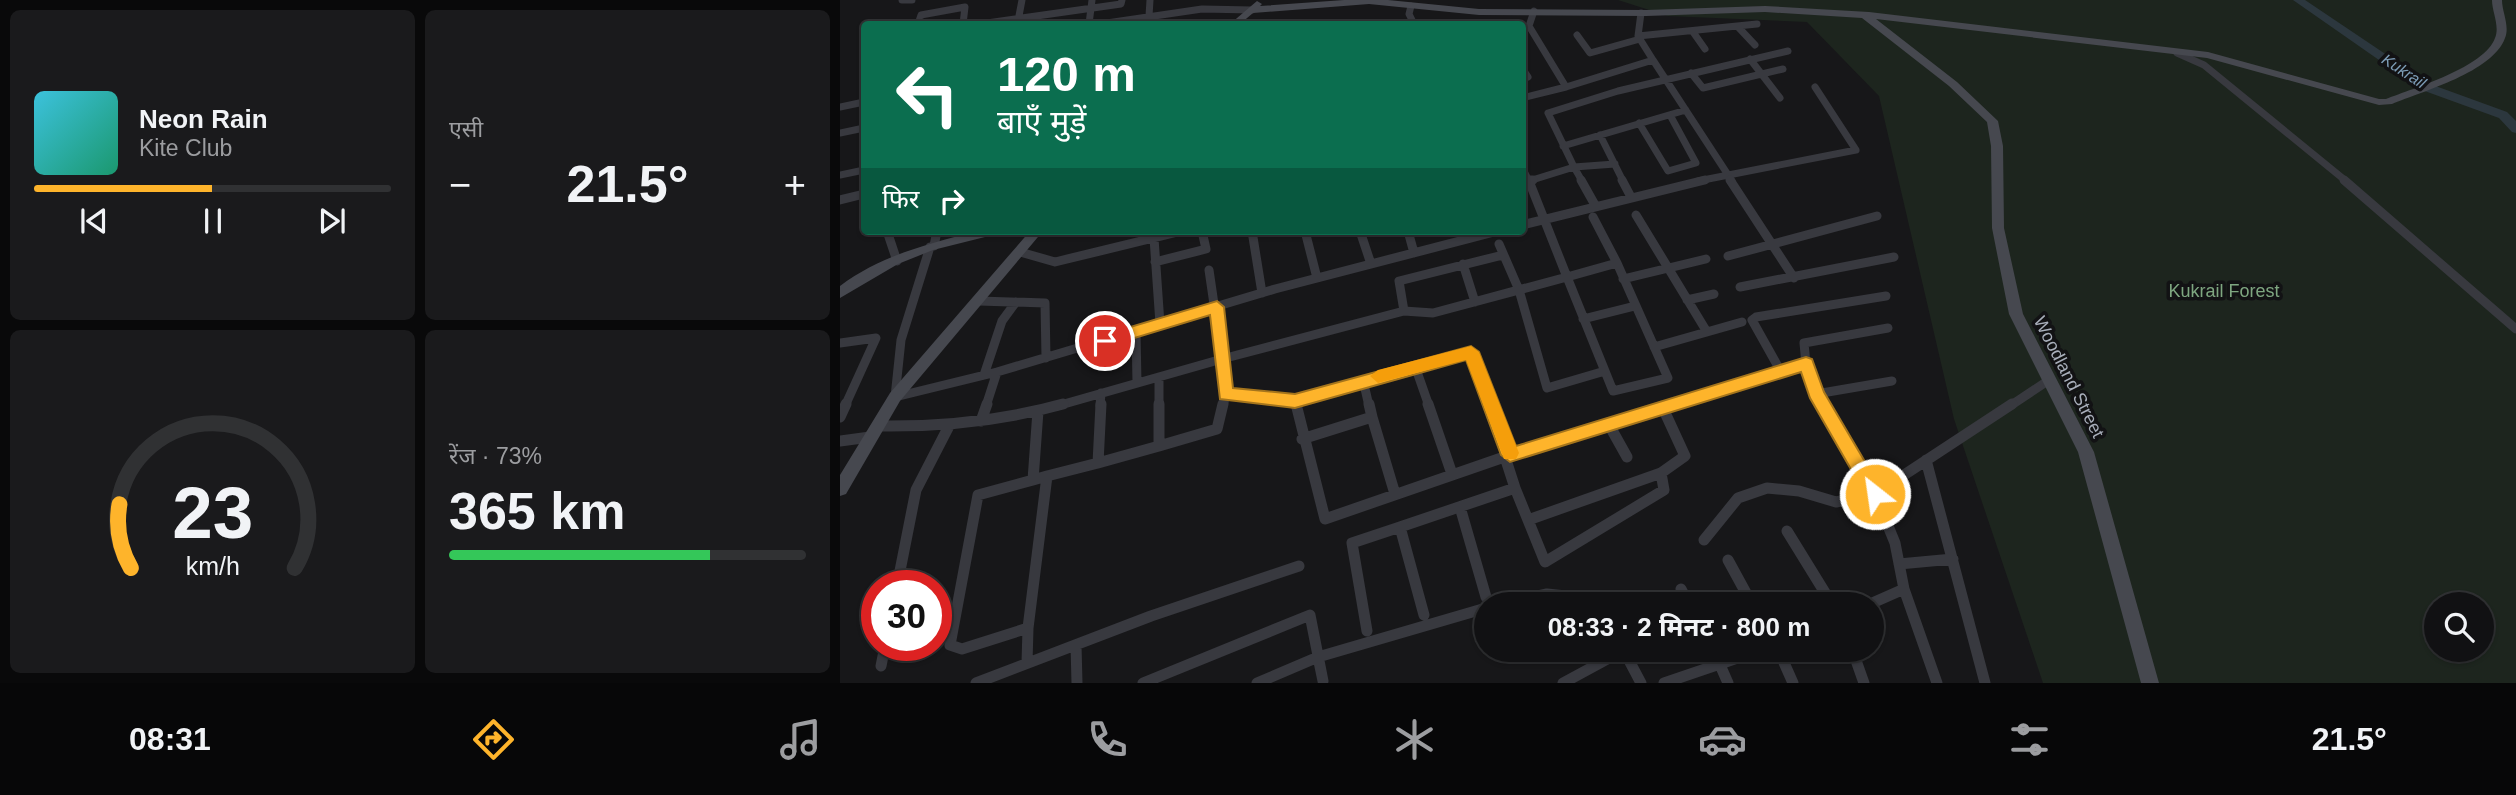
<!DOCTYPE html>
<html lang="hi">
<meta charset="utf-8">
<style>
:root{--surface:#111113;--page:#1a1a1c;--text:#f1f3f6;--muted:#9c9da0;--line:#303133;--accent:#feb42b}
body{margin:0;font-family:Arial,"Noto Sans Devanagari",sans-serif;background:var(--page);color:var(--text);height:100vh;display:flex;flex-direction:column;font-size:26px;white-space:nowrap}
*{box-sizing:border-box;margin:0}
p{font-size:23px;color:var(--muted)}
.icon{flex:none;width:38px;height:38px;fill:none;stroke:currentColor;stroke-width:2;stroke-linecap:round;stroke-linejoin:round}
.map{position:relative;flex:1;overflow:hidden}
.drawer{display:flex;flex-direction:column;gap:10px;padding:10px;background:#09090a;width:840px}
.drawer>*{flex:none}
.top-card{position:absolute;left:21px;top:21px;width:665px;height:214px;border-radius:7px;box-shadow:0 2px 5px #0004,0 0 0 2px var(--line);background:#0b6e4f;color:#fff;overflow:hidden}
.tools{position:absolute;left:1584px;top:592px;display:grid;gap:14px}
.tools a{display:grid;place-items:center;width:70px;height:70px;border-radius:50%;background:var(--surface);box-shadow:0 2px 5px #0004,0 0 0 2px var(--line);font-size:35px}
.speed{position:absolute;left:21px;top:570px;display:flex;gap:14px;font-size:35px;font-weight:700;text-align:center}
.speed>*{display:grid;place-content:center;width:91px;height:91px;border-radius:50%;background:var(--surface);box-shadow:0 2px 5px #0004,0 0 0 2px var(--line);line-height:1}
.speed .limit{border:10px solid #d22;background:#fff;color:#111}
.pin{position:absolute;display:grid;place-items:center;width:60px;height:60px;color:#fff;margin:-30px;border:4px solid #fff;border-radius:50%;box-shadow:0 2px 7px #0007}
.me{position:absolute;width:77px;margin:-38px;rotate:330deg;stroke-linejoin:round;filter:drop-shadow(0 0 5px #0008)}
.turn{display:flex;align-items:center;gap:24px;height:147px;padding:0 21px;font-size:32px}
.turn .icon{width:91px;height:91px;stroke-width:2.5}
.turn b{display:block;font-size:49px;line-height:60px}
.then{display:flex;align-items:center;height:66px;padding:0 21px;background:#0003;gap:14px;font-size:26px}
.big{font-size:52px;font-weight:700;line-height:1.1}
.drawer .tile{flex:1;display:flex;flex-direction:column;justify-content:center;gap:10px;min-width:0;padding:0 24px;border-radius:10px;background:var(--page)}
.drawer .dial{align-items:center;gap:0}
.dial svg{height:182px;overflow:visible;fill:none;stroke:var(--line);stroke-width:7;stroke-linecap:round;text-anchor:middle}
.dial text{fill:var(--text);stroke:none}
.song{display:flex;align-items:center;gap:21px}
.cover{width:84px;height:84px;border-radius:10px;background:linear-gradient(135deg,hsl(190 70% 55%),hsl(160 70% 35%))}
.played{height:7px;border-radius:4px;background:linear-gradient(90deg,var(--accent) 50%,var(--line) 50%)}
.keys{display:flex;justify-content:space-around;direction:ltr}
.heat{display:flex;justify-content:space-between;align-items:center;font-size:38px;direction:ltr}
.charge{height:10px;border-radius:5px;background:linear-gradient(90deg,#34c759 73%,var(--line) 0)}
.drawer .tiles{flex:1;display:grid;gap:10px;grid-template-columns:repeat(2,1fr)}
.trip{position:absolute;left:634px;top:592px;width:410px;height:70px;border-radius:35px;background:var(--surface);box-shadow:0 2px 5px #0004,0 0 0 2px var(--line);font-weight:700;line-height:70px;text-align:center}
.tab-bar{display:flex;height:112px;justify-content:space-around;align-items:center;background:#070708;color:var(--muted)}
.tab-bar .icon{width:49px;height:49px}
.tab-bar .selected{color:var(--accent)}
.tab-bar b{font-size:32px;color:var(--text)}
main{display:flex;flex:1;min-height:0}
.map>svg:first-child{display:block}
</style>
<main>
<section class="drawer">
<div class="tiles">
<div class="tile">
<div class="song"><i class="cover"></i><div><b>Neon Rain</b><p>Kite Club</p></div></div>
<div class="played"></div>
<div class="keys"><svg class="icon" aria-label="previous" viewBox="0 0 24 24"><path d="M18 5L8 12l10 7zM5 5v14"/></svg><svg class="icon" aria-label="pause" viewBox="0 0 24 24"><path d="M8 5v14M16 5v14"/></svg><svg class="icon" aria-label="next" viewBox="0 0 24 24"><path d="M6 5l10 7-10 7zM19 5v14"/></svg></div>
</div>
<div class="tile"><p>एसी</p>
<div class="heat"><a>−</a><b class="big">21.5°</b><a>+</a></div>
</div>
<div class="tile dial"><svg viewBox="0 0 100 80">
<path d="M14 69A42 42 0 1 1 86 69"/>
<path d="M14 69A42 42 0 0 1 9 41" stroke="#feb42b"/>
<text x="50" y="56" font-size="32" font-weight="700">23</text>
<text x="50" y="72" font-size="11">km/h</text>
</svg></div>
<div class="tile"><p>रेंज · 73%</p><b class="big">365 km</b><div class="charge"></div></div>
</div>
</section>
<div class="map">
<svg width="1676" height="683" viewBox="0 0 1676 683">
<rect width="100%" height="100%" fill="#171719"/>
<path fill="#1d251e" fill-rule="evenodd" d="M778 0H1676V683H1203L1114 419 1039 96 967 22 828 16ZM1596 604H1642V649H1596Z"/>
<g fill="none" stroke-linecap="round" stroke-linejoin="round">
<path fill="#2c373e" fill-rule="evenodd" d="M1453 0H1465L1590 84 1667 112 1676 121V133L1672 132 1659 118 1582 90Z"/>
<path stroke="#38393f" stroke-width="7" d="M62 0H72
M571 6 569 14 574 24
M801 13 798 36 813 60
M309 16 310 0
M178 21 182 0
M78 24 81 15 125 7 123 24
M140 24 281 4 282 0
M249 24 252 0
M260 24 362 9 412 10
M899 28 915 45
M853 32 865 49
M737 35 750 53 800 39
M798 36 917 24
M1337 53 1364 65 1506 181
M910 59 940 98
M682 68 688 77
M851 73 863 88 943 69
M726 87 813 60 892 181
M682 98 726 87 689 26 694 11
M0 107 24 102
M799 123 828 171 856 163 830 115
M0 133 24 128
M760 135 783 181
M723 146 846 110
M775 164 734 167 708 113 778 91 948 51
M682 167 689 181 734 167 742 181
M0 175 24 170
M858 181 1016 150 975 87"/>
<path stroke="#38393f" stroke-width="9" d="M688 180H693
M741 180 755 205
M782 180 791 197
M890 180 954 278
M1504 180 1676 329
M689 181 727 277
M0 200 24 194
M796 215 867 332
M753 217 777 263
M682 225 865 180
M47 231 57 261
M412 231 422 293
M465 231 477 278
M520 231 531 264
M568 231 574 253
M314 238 320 324
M659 244 679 290 707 388 765 371
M94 246 97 231
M90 247 61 340 55 397 157 372
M180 252 215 262 342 231
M888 256 1037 216
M315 262 366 249 362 231
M777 263 828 378 773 391 727 277Z
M623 264 635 302
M369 270 382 359 564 311 593 313 727 277
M783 279 866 259
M900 287 1054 257
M847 300 874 294
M139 301 205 303 206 358
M564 311 559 281 663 255
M743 319 795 306
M296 332 297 383
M0 343 36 338 5 406
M814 347 902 322
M966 364 964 343 1048 328
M575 366 631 352 651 406
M940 370 912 320 916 317 1046 296
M144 375 162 321 176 302
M319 377V406
M523 380 575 366 589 406
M976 394 1052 381
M455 401 523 380 529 406
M146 406 157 372 435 289 658 231
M217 406 382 359 386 394 455 401 456 406
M260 406 261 393
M383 406 386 394
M831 406 966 364 983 406
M1170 406 1209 380"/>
<path stroke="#38393f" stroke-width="11" d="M261 404 258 463 319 446
M319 404V446L377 429 383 404
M456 404 485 519 670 455 836 404
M588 404 612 474
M651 404 670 455
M982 404 1035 494 1055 543 1064 589 1097 683
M0 417 6 404
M532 417 555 494
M141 421 147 404
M768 423 787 457
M37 426C101 427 162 421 223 404
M462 439 532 417 529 404
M0 441 30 437
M1086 460 1145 683
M821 473 845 456 822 406
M207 476 258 463
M675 488 705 562 824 490 821 473 688 520
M620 507 646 597
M947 531 992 604
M864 540 898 498 927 488 959 491 996 502 1035 494 1172 404
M888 560 912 604
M1059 564 1113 559
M57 586 76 490 109 426
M841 589 849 604
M660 604 707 594 754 599 757 604
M1030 604 1064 589
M584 615 560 527 675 488 665 457
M188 628 207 476 193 480
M527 631 512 543 560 527
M236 645 237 683
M783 649 801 683
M873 649 888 683
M938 649 953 683
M1012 649 1024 683
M187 663 188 628 122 649 110 645 138 495 193 480 198 411
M41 666 45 646
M136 683 311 616 459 566
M303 683 470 615 483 681 478 657
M417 683 478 657 646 608
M723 683 784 650
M824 683 924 649"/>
<path fill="#46484f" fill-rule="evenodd" d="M504 0H548L639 9 806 10 925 6 1029 12 1368 52 1539 99H1546C1574 88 1645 67 1655 38 1660 26 1652 12 1652 0H1662C1662 12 1670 26 1665 38 1653 72 1583 91 1552 104L1539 105 1367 58 1036 19 1117 82 1158 121 1163 146 1164 228 1183 314 1254 452 1319 683H1301L1238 452 1169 314 1152 228 1151 146 1147 122 1109 86 1022 18 925 12 806 16 639 15 529 4 413 13 400 24H390L417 1 422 4 420 6Z
M135 231H154L145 237 93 250 58 264 0 298V286C41 255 87 245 135 231Z
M190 231H203L60 401 6 494 0 496V475L50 393Z"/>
</g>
<path fill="#feb42b" stroke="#a5751c" stroke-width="2" d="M377 301 384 307 393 388 455 394 631 346 639 352 676 446 966 357 972 359 984 392 1044 494 1041 499H1028L970 398 961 372 670 462 661 455 626 360 455 408 380 399 370 315 265 347 257 341 260 336Z"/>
<path fill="#f59e0b" d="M631 346 639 352 679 453 676 459H664L626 360 538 383 530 376 538 370Z"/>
<g text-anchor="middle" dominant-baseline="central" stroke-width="7" stroke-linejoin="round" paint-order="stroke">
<g font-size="16" font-style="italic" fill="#7d9db7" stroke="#121214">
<text transform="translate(1564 71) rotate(33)">Kukrail</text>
</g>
<g font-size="18" fill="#7ea680" stroke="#121214">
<text x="1384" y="291">Kukrail Forest</text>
</g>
<g font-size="18" fill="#a8aeba" stroke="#121214">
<text transform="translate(1229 377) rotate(63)">Woodland Street</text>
</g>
</g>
</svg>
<div class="tools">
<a><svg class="icon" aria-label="search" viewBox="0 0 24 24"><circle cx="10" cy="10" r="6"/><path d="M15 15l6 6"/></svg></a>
</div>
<div class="speed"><div class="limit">30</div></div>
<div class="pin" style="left:265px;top:341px;background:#d93025"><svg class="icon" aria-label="arrive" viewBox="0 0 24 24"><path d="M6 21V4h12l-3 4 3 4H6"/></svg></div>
<svg class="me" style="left:1035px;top:494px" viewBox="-20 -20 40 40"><circle r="17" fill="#feb42b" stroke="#fff" stroke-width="3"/><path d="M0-11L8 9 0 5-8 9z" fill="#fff"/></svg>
<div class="trip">08:33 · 2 मिनट · 800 m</div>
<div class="top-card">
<div class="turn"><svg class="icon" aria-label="left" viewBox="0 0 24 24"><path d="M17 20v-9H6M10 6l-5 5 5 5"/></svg><div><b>120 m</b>बाएँ मुड़ें</div></div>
<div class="then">फिर<svg class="icon" aria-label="right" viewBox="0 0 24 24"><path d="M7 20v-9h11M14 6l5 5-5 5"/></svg></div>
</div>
</div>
</main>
<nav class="tab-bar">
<b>08:31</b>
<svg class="icon selected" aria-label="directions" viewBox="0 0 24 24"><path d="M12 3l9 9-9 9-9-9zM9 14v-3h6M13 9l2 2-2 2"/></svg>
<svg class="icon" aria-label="music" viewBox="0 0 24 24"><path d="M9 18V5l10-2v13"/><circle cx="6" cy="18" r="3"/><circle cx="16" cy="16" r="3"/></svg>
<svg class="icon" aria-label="phone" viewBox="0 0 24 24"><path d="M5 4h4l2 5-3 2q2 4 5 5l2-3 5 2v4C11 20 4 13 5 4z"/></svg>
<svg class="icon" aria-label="climate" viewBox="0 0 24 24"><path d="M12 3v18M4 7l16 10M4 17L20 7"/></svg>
<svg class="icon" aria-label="car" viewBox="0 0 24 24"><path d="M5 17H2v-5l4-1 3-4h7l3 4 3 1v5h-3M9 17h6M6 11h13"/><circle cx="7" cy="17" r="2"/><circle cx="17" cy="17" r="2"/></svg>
<svg class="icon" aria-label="filters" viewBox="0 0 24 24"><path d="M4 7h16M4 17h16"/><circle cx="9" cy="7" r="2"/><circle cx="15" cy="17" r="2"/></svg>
<b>21.5°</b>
</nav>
